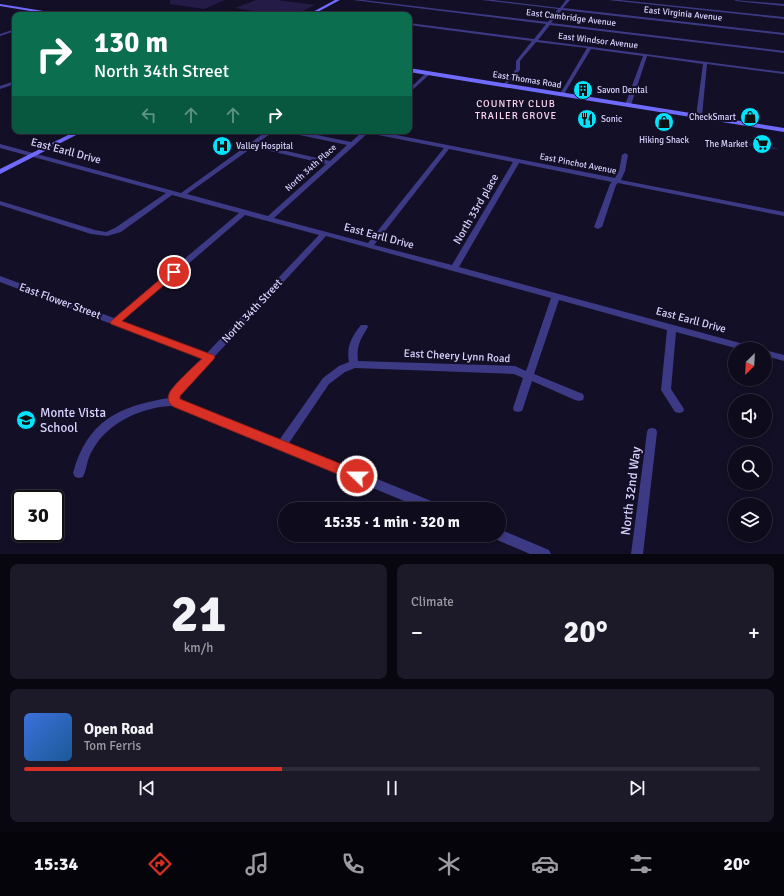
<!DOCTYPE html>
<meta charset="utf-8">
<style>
:root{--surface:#0e0b1c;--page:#1c1929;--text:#f1f3f6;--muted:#9b9ba3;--line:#2e2b3b;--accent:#d93025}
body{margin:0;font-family:Signika,sans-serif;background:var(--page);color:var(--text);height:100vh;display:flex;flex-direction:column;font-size:15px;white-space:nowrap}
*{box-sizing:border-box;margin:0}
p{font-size:13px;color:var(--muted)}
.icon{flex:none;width:22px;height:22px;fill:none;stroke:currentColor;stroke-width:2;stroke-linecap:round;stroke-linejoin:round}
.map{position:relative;height:554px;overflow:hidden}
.drawer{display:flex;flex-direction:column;gap:10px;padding:10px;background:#08060f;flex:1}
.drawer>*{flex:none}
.guide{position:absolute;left:12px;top:12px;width:400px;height:122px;border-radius:8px;box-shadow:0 2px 6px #0003,0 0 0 1px var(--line);background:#0b6e4f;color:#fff;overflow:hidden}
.needle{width:26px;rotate:204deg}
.buttons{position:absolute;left:728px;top:342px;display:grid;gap:8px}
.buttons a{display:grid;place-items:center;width:44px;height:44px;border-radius:50%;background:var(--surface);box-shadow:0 2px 6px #0003,0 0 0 1px var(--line);font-size:20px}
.speed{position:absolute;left:12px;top:490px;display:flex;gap:8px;font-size:20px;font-weight:700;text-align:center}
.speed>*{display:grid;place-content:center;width:52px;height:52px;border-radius:50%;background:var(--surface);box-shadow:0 2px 6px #0003,0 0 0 1px var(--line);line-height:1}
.speed .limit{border:2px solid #111;border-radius:6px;background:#fff;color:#111}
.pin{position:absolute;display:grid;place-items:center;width:34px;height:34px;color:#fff;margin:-17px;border:2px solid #fff;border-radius:50%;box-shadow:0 1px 4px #0007}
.me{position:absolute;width:44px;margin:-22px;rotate:292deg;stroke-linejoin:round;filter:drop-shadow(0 0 3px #0008)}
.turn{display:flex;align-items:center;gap:14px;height:84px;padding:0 16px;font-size:18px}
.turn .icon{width:52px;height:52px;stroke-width:2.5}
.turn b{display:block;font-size:28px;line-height:34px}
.lanes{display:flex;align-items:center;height:38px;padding:0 16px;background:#0003;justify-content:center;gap:20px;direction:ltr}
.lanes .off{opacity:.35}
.big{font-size:30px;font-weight:700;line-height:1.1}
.drawer .card{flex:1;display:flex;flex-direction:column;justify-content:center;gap:6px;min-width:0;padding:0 14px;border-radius:8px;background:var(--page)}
.drawer .dial{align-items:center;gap:0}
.dial b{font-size:52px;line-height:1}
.song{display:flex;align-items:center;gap:12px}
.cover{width:48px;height:48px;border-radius:6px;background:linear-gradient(135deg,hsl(220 70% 55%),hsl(210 70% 35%))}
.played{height:4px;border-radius:2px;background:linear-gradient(90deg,var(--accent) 35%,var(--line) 35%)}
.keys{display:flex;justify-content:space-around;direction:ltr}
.heat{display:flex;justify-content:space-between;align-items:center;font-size:22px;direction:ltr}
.drawer .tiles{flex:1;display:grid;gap:10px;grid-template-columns:1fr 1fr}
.card:last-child{grid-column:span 2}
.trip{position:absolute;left:278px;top:502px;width:228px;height:40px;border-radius:20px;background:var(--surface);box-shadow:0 2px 6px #0003,0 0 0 1px var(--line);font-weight:700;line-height:40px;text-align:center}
.tab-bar{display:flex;height:64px;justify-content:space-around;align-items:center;background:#06040b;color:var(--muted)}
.tab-bar .icon{width:28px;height:28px}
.tab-bar .active{color:var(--accent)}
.tab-bar b{font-size:18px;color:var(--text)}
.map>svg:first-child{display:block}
</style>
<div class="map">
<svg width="784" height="554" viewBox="0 0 784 554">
<rect width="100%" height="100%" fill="#130f26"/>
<path fill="#241b47" d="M170 0H225L204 9 170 4Z
M256 0H277L315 5 294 15H277L235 8Z
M761 140 778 149 777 150 743 145Z"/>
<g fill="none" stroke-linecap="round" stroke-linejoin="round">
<path fill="#3d3a85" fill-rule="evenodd" d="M353 0H363L548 22 558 9 482 0H493L560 8 566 0H570L563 8 784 33V35L562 10 551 23 784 51V53L550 25 538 40 784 72V74L707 64 702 116 699 118 696 116 703 64 647 56 631 105 628 107 625 105 643 56 591 49 564 94 562 95 560 94 587 48 536 42 520 61V70L505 86 503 85 516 69V61L532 41 409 25V23L534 39 546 24Z
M608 0H620L784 17V19Z
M734 0 784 4V6L736 1Z
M15 29V31L0 36V34Z
M427 72 431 73 409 93V89Z
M15 81V84L0 89V86Z
M267 131H274L256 144 330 161 347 145 290 133 287 131H298L351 142 363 131H376L615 178 619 171 622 155 625 153 628 155 625 171 621 180 784 212V216L618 183 616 185 602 227 598 229 594 227 610 184 612 182 519 163 459 267 751 346 754 347 756 349H739L676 332 671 389 684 409 683 412 679 413 675 412 661 390 667 330 559 300 534 374 583 394 584 397 583 400 579 401 575 400 532 381 522 411 518 412 514 411 513 408 523 378 514 374 355 368 345 372 329 384 289 443 441 505 443 509H423C353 480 283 449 213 422 206 419 175 405 170 406 140 408 107 423 92 451 87 459 87 468 83 477L79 478 75 477 73 473C87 421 119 406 169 398L170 391 202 358 0 282V276L114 318 239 213 172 195 121 232 107 236 91 234 0 205V201L95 230 106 232 115 228 166 193 0 148V144L181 193ZM368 133 444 148 368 243 274 218ZM253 147 326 164 268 216 187 194ZM449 149 513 162 452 265 374 245ZM245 215 319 235 207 353 122 321ZM326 236 551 298 526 371 515 366 358 361C356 346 361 338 368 327L367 325H361C352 336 346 347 349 362L339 366 323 378 280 439 179 399V395Z
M765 350 784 355V361L765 356Z
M652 428 656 429 657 432 643 554H631L647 432 648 429Z
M499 529 549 550 551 554H530L495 539 493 535H499Z"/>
<path fill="#6f6bff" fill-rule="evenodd" d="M335 0H340L312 15H307Z
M0 4 62 14 64 15H54L0 6Z
M409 68 784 128V132L409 72Z
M76 131H84L0 174V169Z"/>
</g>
<path fill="#d93025" stroke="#8d1f18" d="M174 269 177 270 178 272 177 274 122 321 213 355 215 357 213 360 180 396V399L361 472 363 476 361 480 357 481 352 480 174 407C169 404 167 400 169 394 171 387 195 365 202 359L111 324 110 322 171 270Z"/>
<defs>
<symbol id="building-disc" viewBox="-11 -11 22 22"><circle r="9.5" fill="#00e5ff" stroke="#130f26"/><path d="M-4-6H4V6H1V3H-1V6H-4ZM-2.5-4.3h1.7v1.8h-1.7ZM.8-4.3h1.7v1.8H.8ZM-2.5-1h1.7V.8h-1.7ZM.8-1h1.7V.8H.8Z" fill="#111"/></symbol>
<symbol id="shop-disc" viewBox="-11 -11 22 22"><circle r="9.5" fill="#00e5ff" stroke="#130f26"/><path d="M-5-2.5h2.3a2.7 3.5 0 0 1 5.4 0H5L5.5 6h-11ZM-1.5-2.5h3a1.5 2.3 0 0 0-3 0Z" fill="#111"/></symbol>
<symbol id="restaurant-disc" viewBox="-11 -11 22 22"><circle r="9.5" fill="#00e5ff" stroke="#130f26"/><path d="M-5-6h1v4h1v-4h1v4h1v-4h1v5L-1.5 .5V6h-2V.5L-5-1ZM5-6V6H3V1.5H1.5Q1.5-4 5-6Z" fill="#111"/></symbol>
<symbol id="supermarket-disc" viewBox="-11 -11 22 22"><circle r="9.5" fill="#00e5ff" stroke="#130f26"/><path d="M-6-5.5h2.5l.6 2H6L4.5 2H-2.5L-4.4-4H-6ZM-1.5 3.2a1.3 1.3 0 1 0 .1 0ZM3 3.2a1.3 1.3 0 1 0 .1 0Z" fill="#111"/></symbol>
<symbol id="hospital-disc" viewBox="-11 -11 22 22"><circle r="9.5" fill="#00e5ff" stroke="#130f26"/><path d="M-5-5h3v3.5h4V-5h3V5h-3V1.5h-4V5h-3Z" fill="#111"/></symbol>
<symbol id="school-disc" viewBox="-11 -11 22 22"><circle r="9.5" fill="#00e5ff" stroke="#130f26"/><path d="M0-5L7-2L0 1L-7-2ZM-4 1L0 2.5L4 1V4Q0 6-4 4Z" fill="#111"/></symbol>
</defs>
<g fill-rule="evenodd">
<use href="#building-disc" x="572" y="79" width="22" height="22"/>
<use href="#shop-disc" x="739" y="106" width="22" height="22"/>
<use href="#restaurant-disc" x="576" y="108" width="22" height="22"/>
<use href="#shop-disc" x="653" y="111" width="22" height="22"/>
<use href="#supermarket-disc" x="751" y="133" width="22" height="22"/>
<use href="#hospital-disc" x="211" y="135" width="22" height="22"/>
<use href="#school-disc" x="15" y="409" width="22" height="22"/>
</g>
<g text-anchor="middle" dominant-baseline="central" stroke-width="4" stroke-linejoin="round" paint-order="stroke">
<g font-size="9" fill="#d9d4ff" stroke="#130f26">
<text transform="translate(683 14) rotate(6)">East Virginia Avenue</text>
<text transform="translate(571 18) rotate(7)">East Cambridge Avenue</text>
<text transform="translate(598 41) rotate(7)">East Windsor Avenue</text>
<text transform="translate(527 80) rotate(9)">East Thomas Road</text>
<text transform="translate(578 164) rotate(11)">East Pinchot Avenue</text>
<text transform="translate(311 168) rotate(-42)">North 34th Place</text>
</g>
<g font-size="9" fill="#d9d4ff" stroke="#130f26" text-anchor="start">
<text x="597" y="90">Savon Dental</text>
<text x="736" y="117" text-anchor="end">CheckSmart</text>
<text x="601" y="119">Sonic</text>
<text x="664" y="140" text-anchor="middle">Hiking Shack</text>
<text x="748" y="144" text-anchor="end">The Market</text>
<text x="236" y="146">Valley Hospital</text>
</g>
<g font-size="10" letter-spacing="1" fill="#ffd6f0" stroke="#130f26">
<text x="516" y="104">COUNTRY CLUB<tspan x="516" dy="12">TRAILER GROVE</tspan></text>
</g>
<g font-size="11" fill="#d9d4ff" stroke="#130f26">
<text transform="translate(66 151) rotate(15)">East Earll Drive</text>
<text transform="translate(476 209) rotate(-60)">North 33rd place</text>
<text transform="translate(379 236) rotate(15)">East Earll Drive</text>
<text transform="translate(60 301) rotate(20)">East Flower Street</text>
<text transform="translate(252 311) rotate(-47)">North 34th Street</text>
<text transform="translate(691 320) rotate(15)">East Earll Drive</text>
<text transform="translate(457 356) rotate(3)">East Cheery Lynn Road</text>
</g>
<g font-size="13" fill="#d9d4ff" stroke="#130f26" text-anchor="start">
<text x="40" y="413">Monte Vista<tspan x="40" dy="15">School</tspan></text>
</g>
<g font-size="13" fill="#d9d4ff" stroke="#130f26">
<text transform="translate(631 491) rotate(-83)">North 32nd Way</text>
</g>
</g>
</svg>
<div class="buttons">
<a><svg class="needle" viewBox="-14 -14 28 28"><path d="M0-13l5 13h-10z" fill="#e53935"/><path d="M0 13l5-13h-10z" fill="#9b9ba3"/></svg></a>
<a><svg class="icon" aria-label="sound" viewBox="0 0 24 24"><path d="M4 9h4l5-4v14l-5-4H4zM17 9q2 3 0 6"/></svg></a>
<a><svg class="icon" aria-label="search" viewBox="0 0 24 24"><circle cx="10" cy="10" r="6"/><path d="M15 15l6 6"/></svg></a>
<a><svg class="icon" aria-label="layers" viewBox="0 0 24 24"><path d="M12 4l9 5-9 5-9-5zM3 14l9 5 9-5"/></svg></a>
</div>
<div class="speed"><div class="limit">30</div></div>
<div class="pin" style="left:174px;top:272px;background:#d93025"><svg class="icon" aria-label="arrive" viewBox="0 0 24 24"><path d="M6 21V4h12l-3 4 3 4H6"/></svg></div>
<svg class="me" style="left:357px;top:476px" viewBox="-20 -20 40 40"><circle r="17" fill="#d93025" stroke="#fff" stroke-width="3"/><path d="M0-11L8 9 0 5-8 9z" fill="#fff"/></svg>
<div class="trip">15:35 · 1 min · 320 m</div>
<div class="guide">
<div class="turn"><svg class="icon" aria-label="right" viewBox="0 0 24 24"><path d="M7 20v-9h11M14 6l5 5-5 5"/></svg><div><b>130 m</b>North 34th Street</div></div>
<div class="lanes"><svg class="icon off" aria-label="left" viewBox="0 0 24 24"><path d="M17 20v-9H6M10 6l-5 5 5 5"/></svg><svg class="icon off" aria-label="ahead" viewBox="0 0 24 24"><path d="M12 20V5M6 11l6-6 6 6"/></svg><svg class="icon off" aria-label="ahead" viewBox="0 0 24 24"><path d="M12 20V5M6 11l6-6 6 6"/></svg><svg class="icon" aria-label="right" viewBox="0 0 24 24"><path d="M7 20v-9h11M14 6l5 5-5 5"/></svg></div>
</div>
</div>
<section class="drawer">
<div class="tiles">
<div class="card dial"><b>21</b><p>km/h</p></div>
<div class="card"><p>Climate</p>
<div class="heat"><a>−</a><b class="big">20°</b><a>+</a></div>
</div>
<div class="card">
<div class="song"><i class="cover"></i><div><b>Open Road</b><p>Tom Ferris</p></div></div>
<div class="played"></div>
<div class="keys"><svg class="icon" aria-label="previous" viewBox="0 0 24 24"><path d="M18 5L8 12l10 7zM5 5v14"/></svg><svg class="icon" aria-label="pause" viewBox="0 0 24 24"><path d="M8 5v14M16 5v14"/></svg><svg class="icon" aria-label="next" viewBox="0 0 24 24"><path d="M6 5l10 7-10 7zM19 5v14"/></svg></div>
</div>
</div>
</section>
<nav class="tab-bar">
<b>15:34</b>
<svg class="icon active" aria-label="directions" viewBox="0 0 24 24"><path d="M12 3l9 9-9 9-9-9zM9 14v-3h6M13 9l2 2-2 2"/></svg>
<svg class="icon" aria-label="music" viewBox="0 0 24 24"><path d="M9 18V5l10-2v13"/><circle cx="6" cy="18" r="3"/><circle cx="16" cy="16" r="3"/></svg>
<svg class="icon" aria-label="phone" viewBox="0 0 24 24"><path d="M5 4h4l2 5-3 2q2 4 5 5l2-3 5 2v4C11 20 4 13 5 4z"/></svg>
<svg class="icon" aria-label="climate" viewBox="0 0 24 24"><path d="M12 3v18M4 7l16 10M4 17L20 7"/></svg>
<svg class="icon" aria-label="car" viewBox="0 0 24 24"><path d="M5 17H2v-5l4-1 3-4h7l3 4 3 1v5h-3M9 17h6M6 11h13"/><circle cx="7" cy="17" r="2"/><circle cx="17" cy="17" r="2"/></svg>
<svg class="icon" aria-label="filters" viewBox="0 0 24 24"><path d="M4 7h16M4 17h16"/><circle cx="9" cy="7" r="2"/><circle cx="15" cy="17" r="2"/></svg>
<b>20°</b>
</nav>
